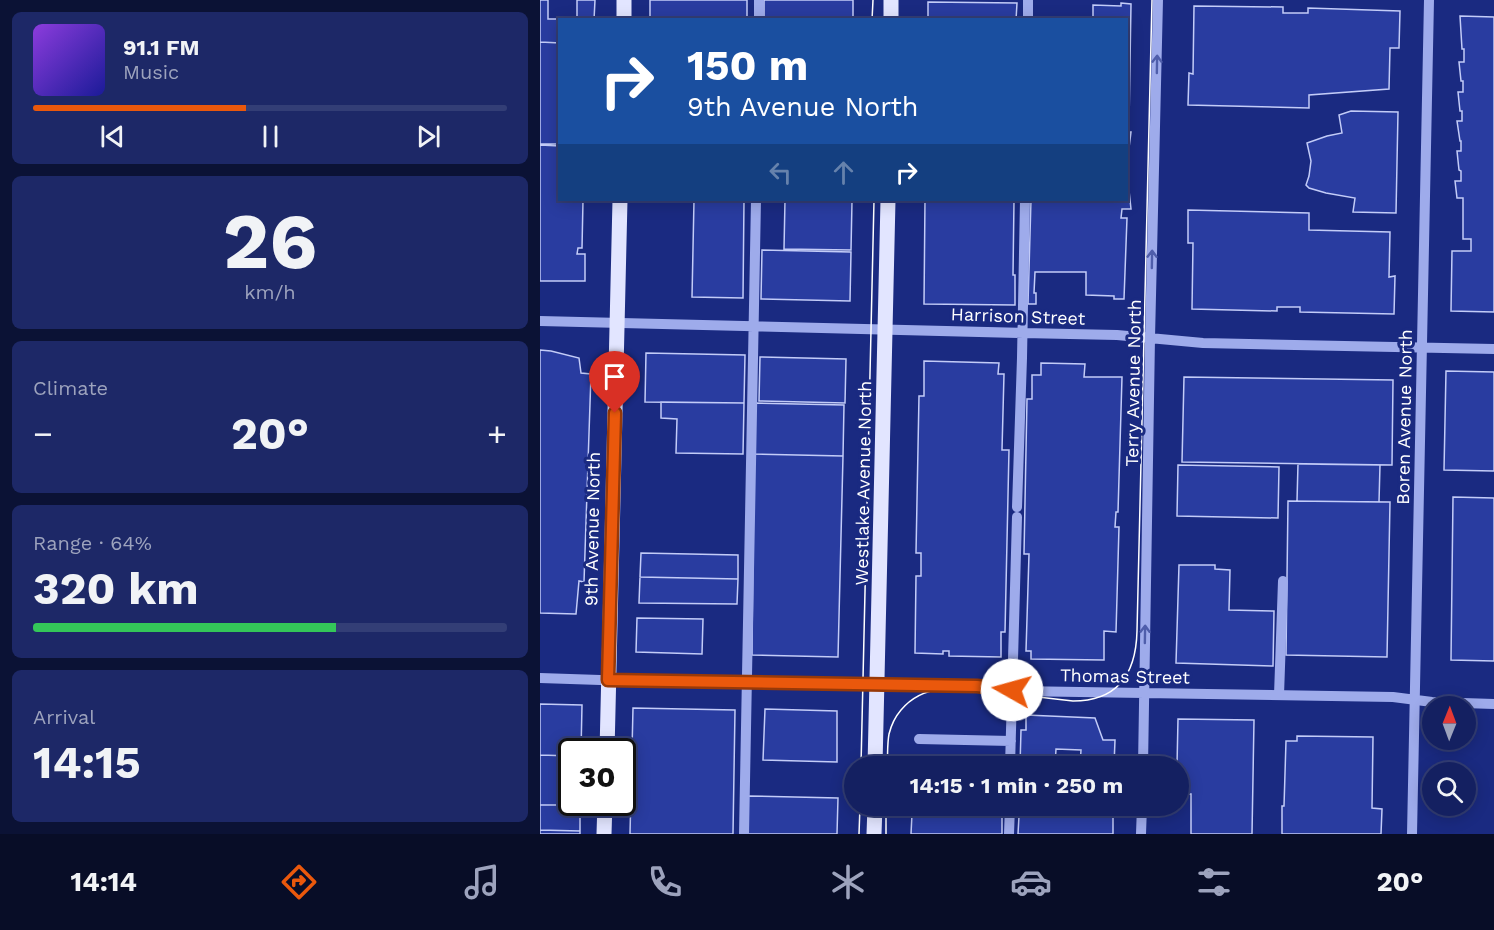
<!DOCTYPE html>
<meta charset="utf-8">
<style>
:root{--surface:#142061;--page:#1d2867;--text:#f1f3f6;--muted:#9da3bd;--line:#333e76;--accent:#ea580c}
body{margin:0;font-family:"Work Sans",sans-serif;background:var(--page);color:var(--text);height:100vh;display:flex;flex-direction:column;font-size:22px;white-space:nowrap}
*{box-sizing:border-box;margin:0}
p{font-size:20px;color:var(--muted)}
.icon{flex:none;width:33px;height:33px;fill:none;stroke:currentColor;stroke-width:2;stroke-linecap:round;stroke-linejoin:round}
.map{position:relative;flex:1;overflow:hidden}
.details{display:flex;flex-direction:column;gap:12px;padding:12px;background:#0b1235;width:540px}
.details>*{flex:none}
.banner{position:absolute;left:18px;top:18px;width:570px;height:183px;border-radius:0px;box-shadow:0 3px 15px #0003,0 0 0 2px var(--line);background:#1a4fa0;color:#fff;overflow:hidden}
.needle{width:39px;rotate:1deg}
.tools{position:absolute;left:882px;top:696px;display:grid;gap:12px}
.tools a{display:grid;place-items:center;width:54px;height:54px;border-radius:50%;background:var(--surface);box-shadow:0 3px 15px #0003,0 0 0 2px var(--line);font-size:30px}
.speed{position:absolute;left:18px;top:738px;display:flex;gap:12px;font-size:30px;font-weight:700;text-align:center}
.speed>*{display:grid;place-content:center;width:78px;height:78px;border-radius:50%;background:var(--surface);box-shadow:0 3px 15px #0003,0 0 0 2px var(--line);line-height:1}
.speed .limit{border:3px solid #111;border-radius:9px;background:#fff;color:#111}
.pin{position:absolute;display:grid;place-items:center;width:51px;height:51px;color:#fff;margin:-62px -26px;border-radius:50% 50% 50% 0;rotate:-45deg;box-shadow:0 0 6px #0007}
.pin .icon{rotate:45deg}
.me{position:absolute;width:66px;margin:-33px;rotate:277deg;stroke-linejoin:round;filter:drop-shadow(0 0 4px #0008)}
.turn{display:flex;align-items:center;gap:21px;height:126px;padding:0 30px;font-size:27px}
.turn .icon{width:78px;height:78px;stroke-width:2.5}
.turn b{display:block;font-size:42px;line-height:51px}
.lanes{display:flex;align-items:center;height:57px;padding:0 30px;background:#0003;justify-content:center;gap:30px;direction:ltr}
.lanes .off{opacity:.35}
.big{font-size:45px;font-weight:700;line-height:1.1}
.details .tile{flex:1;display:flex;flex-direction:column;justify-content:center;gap:9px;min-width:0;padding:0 21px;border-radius:9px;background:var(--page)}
.details .dial{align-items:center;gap:0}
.dial b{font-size:78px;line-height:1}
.song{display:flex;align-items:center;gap:18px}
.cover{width:72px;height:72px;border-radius:9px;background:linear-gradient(135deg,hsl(270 70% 55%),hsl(240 70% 35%))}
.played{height:6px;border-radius:3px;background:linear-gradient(90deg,var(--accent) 45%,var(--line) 45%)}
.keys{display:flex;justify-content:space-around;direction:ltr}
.heat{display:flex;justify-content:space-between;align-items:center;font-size:33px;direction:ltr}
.charge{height:9px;border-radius:4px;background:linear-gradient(90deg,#34c759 64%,var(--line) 0)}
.trip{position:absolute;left:304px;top:756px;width:345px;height:60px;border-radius:30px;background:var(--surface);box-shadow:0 3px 15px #0003,0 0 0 2px var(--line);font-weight:700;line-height:60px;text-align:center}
.dock{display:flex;height:96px;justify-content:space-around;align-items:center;background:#080d27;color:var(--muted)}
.dock .icon{width:42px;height:42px}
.dock .selected{color:var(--accent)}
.dock b{font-size:27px;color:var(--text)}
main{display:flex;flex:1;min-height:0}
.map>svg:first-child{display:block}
</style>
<main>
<section class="details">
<div class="tile">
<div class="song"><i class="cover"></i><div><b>91.1 FM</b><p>Music</p></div></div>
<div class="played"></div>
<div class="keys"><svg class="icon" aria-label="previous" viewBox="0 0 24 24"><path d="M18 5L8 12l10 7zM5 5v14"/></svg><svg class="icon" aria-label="pause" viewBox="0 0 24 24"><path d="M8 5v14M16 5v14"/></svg><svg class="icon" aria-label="next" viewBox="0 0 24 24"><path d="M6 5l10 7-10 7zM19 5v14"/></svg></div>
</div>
<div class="tile dial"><b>26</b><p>km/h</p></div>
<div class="tile"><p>Climate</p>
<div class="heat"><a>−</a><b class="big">20°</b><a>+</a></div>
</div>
<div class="tile"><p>Range · 64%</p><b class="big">320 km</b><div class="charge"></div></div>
<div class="tile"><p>Arrival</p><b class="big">14:15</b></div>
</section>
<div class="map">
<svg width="954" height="834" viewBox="0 0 954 834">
<rect width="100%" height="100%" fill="#1a2a81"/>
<path fill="#293ca0" stroke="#c3ccf8" stroke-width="1.5" d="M0 0H8V19H37V0H55L54 20H20V43L0 42Z
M110 0H207V20H110Z
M224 0H313V20H224Z
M388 2 477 3 476 20H388Z
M581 3 591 4 589 124H586V20H553V5L581 6Z
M654 6 743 7V13H768V8L860 11 859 48H850L849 89 769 95V108L648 105 649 73 653 74Z
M920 16 954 17V312L911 311 912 251H931V239H923V198H917L915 181H921V171L919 170 917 151H921V141H920L917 121H922V111H920L918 92H923V81H921L919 62H924V49H922Z
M0 42 20 43V144H0Z
M811 111 858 112 856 213 813 212 815 198 786 193 769 188 766 185 769 176 771 161 767 143 787 136 802 133 799 115Z
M586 132H591L588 156V181L591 209H582L581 218H587L584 299H574V296L546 295V272H495L494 293H496V304H488L491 200H586Z
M0 145 20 146V200H43L42 248H38L37 254H45V281H0Z
M154 200H204L203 298 152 297Z
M245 200 312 201 311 250 244 249Z
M385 200H474L473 275H475V305L384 304Z
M648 210 769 213V230L850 232 849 277 855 276 854 314 760 312V307H737V311L652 309 653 243H648Z
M222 250 311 252 310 301 221 299Z
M0 350 11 351 39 358 41 373 51 374 44 582 39 581 36 614 0 613Z
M106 353 205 355 204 403 105 402Z
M220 357 306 359 305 403 219 401Z
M384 361 459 363 458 374H464L462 450H469L465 632H461V657L409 656V651H403V654L375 653 376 576H381V553H376L379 396H384Z
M501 363 545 364 544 377H582L578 512H576L575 527H579L576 632 564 631V660L491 659V651H486L489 554H484L487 399H492V375H501Z
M906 371 954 372V471L904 470Z
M644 377 853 380 852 465 642 462Z
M121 402 204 403 203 454 136 453 137 419 121 418Z
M215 403 304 405 303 456 214 454Z
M214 454 303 456 298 657 212 655Z
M758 464 840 465 839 502 757 501Z
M638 465 739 467 738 518 637 516Z
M913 497 954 498V661L911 660Z
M748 501 850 502 847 657 746 655Z
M101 553 198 555V579L100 577Z
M639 565H675V569L690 570 689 610 734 611 733 666 636 663Z
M100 577 198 579 197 604 99 603Z
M97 618 163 619 162 654 96 652Z
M0 704 42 705 41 752H32V756L0 755Z
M93 708 195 710 193 834H90Z
M225 709 297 711V762L223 760Z
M486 715 555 718 563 740H575L574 766H540L541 750 516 749 515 766H480L481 730H486Z
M638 719 714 720 712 834H651V794H639V766H637Z
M757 736 833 737 832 808 842 809 841 834H742V806H744L746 741H757Z
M0 755 32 756V802H40V805H0Z
M208 796 298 798 297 834H207Z
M0 805H40V831L0 830Z
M372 806H460V816L372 814Z
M479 806H573L572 810H568V817L479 816Z
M372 814 462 816V834H371Z
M479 816 573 817V834H478Z
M0 830 40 831V834H0Z"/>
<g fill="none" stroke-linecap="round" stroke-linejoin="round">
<path stroke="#9eabeb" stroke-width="10" d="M488 0V20
M219 20V0
M0 321 483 333 577 335 663 343 954 349
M477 507 482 358 485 200
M0 678 90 681 437 686 472 691 853 697 892 702 954 704
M739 695 743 581
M379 739 471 741
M470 766 477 517
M603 766 610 338 618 0
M204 834 216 200
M469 834 470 806
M601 834 602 806
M872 834 889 0"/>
<path stroke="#e2e5ff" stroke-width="15" d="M84 20V0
M351 20V0
M67 752 80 200
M335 766 348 200
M64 834 65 802
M334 834 335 806"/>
<path stroke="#fff" stroke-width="1.5" d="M332 20 333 0
M321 766 334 200
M347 766C348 756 347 745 349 734 351 726 355 717 361 710 385 681 422 688 455 692 481 695 507 698 533 701 578 701 596 674 597 631L612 0
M319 834 320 806
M346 834V806"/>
</g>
<defs><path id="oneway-shaft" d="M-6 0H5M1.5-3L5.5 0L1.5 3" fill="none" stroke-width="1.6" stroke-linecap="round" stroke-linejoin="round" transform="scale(1.5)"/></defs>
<g stroke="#4f5eab">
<use href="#oneway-shaft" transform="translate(617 64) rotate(-89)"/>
<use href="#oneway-shaft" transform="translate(612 259) rotate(-89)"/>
<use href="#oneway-shaft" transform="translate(605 634) rotate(-89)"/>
</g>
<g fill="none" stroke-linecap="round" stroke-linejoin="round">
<defs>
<path id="route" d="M75 413 68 680 437 686 472 690"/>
</defs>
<use href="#route" stroke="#983908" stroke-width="15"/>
<use href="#route" stroke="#ea580c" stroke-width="10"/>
</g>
<g text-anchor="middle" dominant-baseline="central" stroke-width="6" stroke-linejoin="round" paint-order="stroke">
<g font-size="18" fill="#fff" stroke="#1a2a81">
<text transform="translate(478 316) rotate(2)">Harrison Street</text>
<text transform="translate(593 383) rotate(-89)">Terry Avenue North</text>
<text transform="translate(864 417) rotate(-89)">Boren Avenue North</text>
<text transform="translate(323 483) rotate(-89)">Westlake Avenue North</text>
<text transform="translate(52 529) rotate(-89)">9th Avenue North</text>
<text transform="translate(585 676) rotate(1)">Thomas Street</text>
</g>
</g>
</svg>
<div class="tools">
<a><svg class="needle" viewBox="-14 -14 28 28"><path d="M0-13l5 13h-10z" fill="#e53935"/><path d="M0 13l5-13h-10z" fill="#9da3bd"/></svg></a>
<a><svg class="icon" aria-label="search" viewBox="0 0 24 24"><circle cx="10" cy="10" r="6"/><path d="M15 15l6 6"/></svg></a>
</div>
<div class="speed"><div class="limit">30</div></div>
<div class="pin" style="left:75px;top:413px;background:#d93025"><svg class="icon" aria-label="arrive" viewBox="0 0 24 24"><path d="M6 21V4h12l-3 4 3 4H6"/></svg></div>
<svg class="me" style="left:472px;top:690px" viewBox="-20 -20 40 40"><circle r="19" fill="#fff"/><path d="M0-13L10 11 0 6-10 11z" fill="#ea580c"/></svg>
<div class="trip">14:15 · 1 min · 250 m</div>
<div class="banner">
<div class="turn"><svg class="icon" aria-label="right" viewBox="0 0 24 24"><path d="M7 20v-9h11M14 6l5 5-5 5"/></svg><div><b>150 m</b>9th Avenue North</div></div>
<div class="lanes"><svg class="icon off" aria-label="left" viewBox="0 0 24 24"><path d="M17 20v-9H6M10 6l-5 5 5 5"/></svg><svg class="icon off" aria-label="ahead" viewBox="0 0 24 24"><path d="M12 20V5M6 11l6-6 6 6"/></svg><svg class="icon" aria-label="right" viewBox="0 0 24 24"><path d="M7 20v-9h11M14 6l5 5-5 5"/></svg></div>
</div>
</div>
</main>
<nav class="dock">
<b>14:14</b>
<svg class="icon selected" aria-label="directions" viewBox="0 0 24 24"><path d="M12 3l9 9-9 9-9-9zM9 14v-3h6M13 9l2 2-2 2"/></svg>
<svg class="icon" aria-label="music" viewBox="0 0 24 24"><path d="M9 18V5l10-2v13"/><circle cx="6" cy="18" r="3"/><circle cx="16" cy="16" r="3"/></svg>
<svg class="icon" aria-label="phone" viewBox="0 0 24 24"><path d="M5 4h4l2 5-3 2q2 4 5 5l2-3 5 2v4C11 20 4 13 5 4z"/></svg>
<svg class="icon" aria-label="climate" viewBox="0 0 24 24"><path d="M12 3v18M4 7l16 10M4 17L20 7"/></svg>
<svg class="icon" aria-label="car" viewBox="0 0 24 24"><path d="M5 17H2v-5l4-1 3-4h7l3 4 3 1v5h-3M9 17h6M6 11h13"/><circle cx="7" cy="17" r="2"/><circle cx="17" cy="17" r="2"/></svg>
<svg class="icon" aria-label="filters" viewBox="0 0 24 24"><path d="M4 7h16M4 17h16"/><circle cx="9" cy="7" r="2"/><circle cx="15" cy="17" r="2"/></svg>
<b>20°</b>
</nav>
